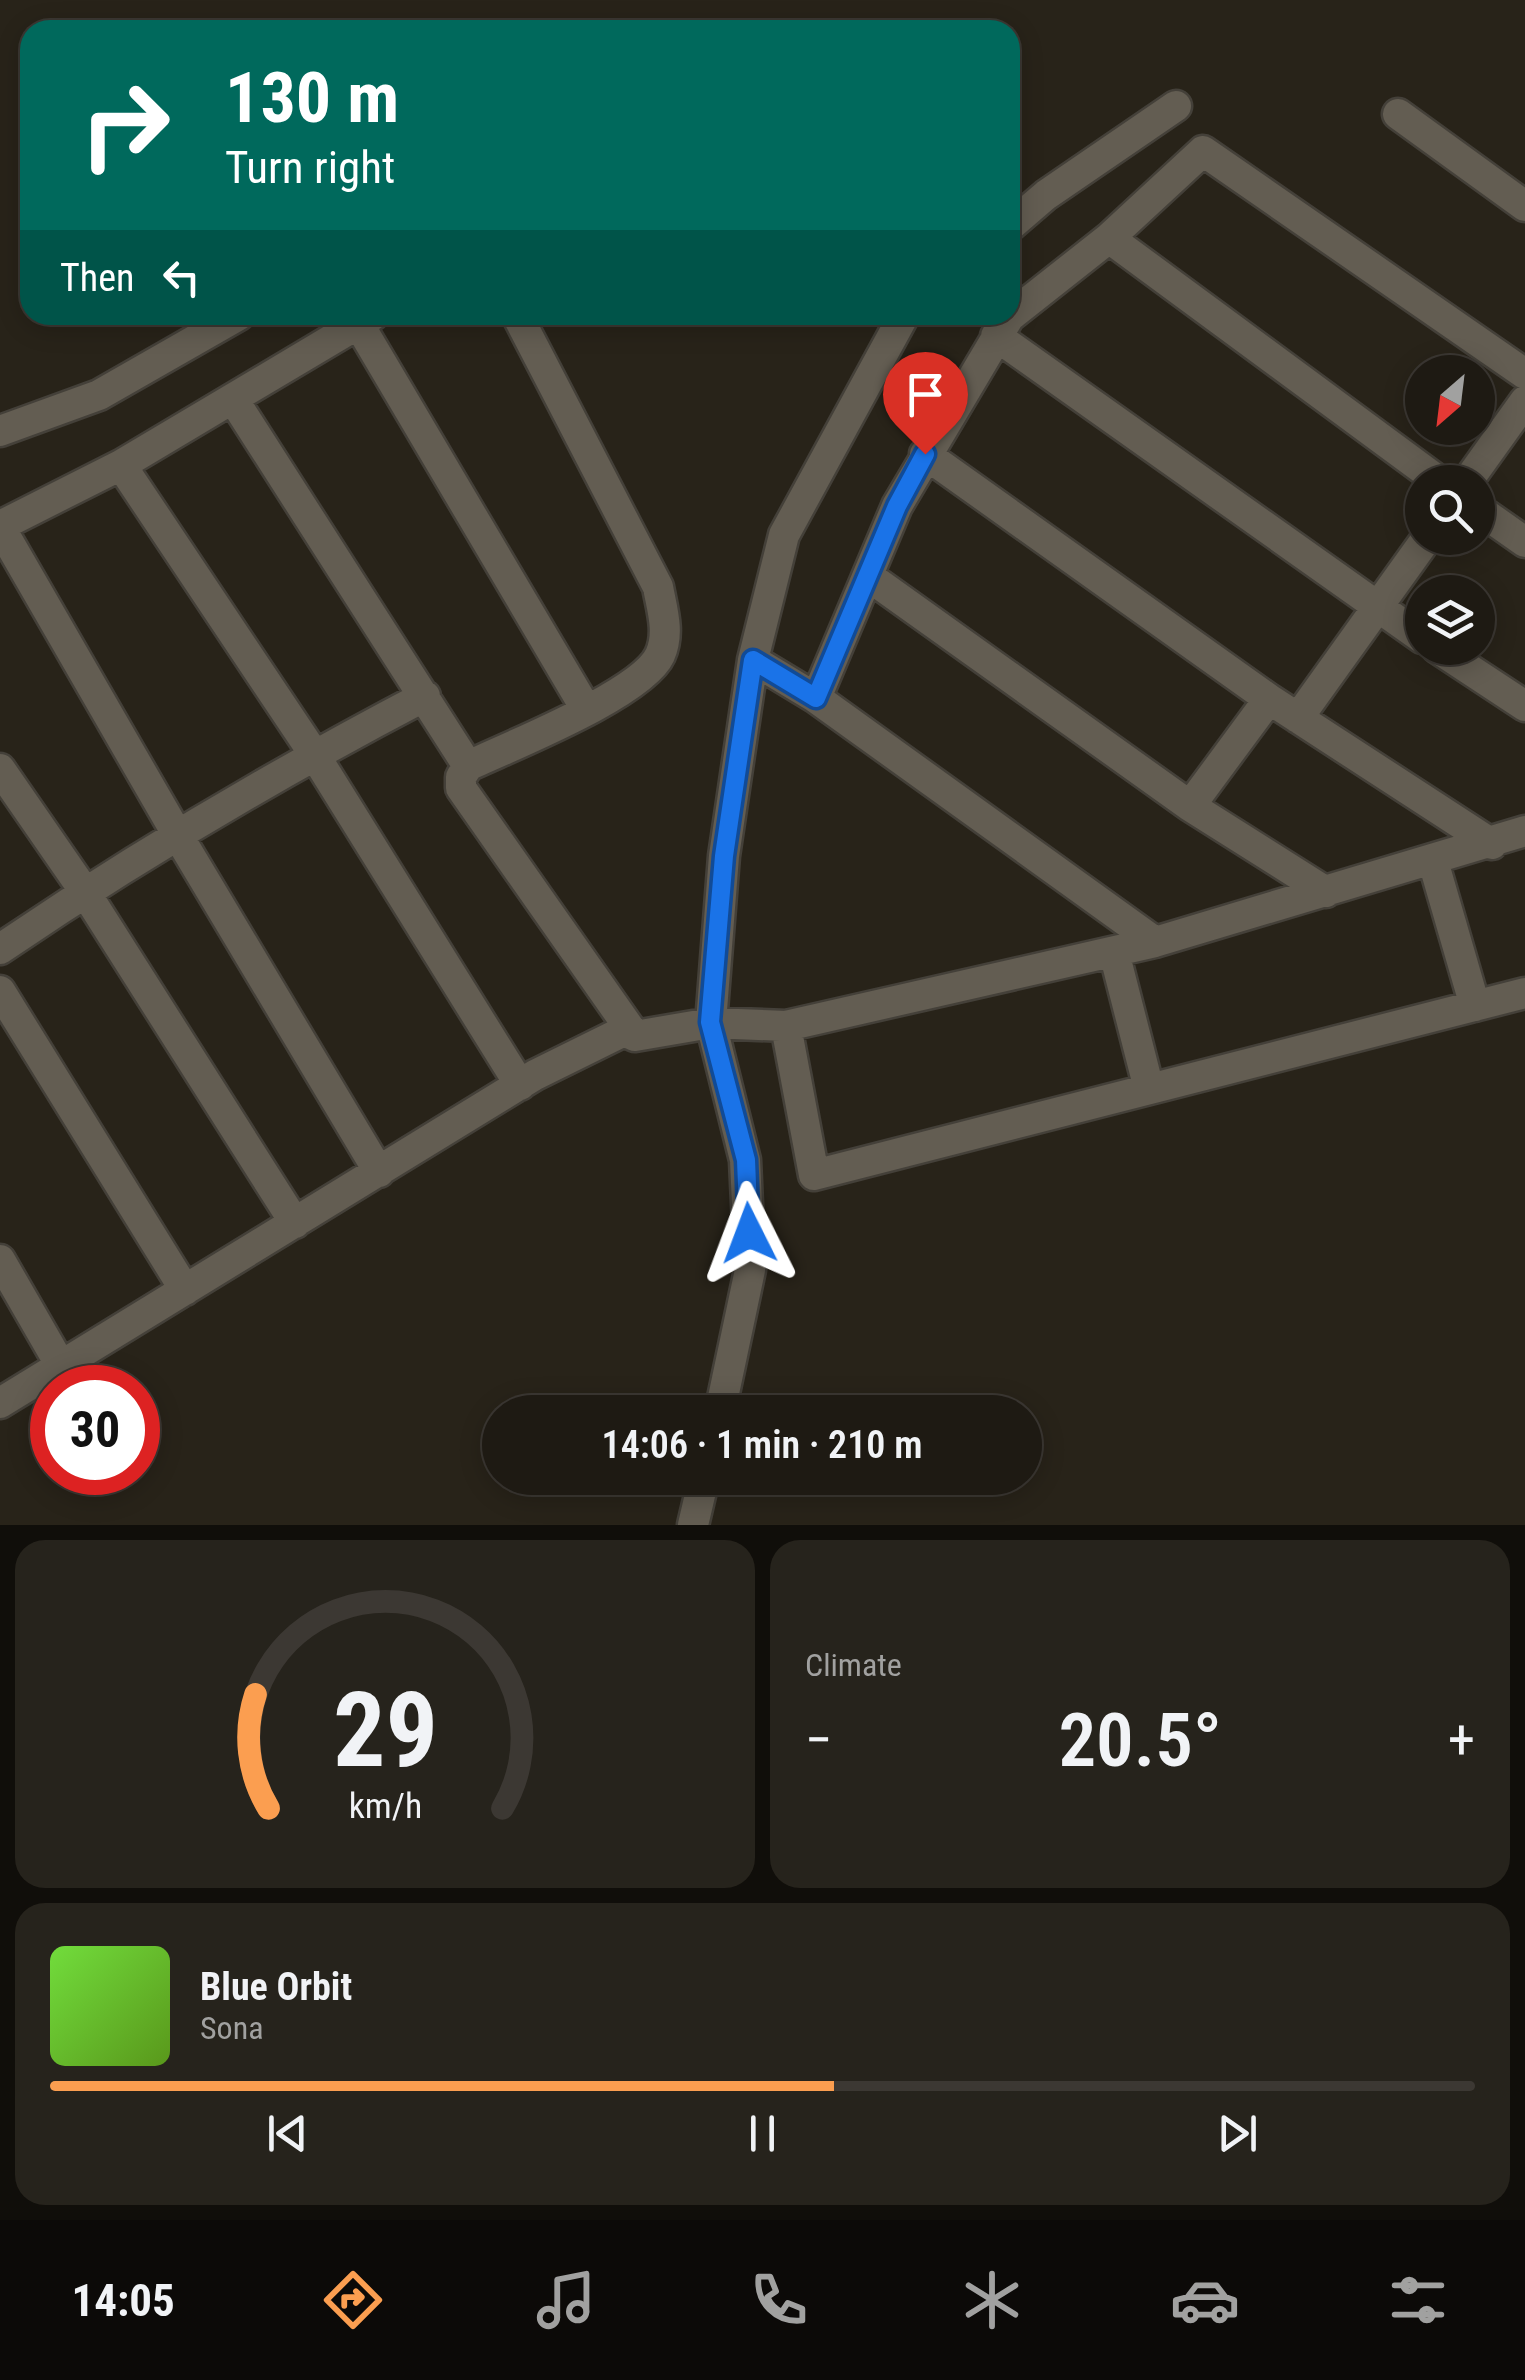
<!DOCTYPE html>
<meta charset="utf-8">
<style>
:root{--surface:#1e1a13;--page:#26231c;--text:#f1f3f6;--muted:#a1a1a0;--line:#3c3833;--accent:#fb9e50}
body{margin:0;font-family:"Roboto Condensed",sans-serif;background:var(--page);color:var(--text);height:100vh;display:flex;flex-direction:column;font-size:38px;white-space:nowrap}
*{box-sizing:border-box;margin:0}
p{font-size:32px;color:var(--muted)}
.icon{flex:none;width:55px;height:55px;fill:none;stroke:currentColor;stroke-width:2;stroke-linecap:round;stroke-linejoin:round}
.map{position:relative;height:1525px;overflow:hidden}
.drawer{display:flex;flex-direction:column;gap:15px;padding:15px;background:#100e0a;flex:1}
.drawer>*{flex:none}
.guide{position:absolute;left:20px;top:20px;width:1000px;height:305px;border-radius:30px;box-shadow:0 5px 25px #0003,0 0 0 2px var(--line);background:#00695c;color:#fff;overflow:hidden}
.needle{width:65px;rotate:208deg}
.tools{position:absolute;left:1405px;top:355px;display:grid;gap:20px}
.tools a{display:grid;place-items:center;width:90px;height:90px;border-radius:50%;background:var(--surface);box-shadow:0 5px 25px #0003,0 0 0 2px var(--line);font-size:50px}
.speed{position:absolute;left:30px;top:1365px;display:flex;gap:20px;font-size:50px;font-weight:700;text-align:center}
.speed>*{display:grid;place-content:center;width:130px;height:130px;border-radius:50%;background:var(--surface);box-shadow:0 5px 25px #0003,0 0 0 2px var(--line);line-height:1}
.speed .limit{border:15px solid #d22;background:#fff;color:#111}
.pin{position:absolute;display:grid;place-items:center;width:85px;height:85px;color:#fff;margin:-102px -42px;border-radius:50% 50% 50% 0;rotate:-45deg;box-shadow:0 0 10px #0007}
.pin .icon{rotate:45deg}
.me{position:absolute;width:110px;margin:-55px;rotate:357deg;stroke-linejoin:round;filter:drop-shadow(0 0 8px #0008)}
.turn{display:flex;align-items:center;gap:35px;height:210px;padding:0 40px;font-size:45px}
.turn .icon{width:130px;height:130px;stroke-width:2.5}
.turn b{display:block;font-size:70px;line-height:85px}
.then{display:flex;align-items:center;height:95px;padding:0 40px;background:#0003;gap:20px;font-size:38px}
.big{font-size:75px;font-weight:600;line-height:1.1}
.drawer .tile{flex:1;display:flex;flex-direction:column;justify-content:center;gap:15px;min-width:0;padding:0 35px;border-radius:30px;background:var(--page)}
.drawer .dial{align-items:center;gap:0}
.dial svg{height:260px;overflow:visible;fill:none;stroke:var(--line);stroke-width:7;stroke-linecap:round;text-anchor:middle}
.dial text{fill:var(--text);stroke:none}
.song{display:flex;align-items:center;gap:30px}
.cover{width:120px;height:120px;border-radius:15px;background:linear-gradient(135deg,hsl(100 70% 55%),hsl(90 70% 35%))}
.played{height:10px;border-radius:5px;background:linear-gradient(90deg,var(--accent) 55%,var(--line) 55%)}
.keys{display:flex;justify-content:space-around;direction:ltr}
.heat{display:flex;justify-content:space-between;align-items:center;font-size:55px;direction:ltr}
.drawer .tiles{flex:1;display:grid;gap:15px;grid-template-columns:1fr 1fr}
.tile:last-child{grid-column:span 2}
.trip{position:absolute;left:482px;top:1395px;width:560px;height:100px;border-radius:50px;background:var(--surface);box-shadow:0 5px 25px #0003,0 0 0 2px var(--line);font-weight:600;line-height:100px;text-align:center}
.tabs{display:flex;height:160px;justify-content:space-around;align-items:center;background:#0c0a08;color:var(--muted)}
.tabs .icon{width:70px;height:70px}
.tabs .selected{color:var(--accent)}
.tabs b{font-size:45px;color:var(--text)}
.map>svg:first-child{display:block}
</style>
<div class="map">
<svg width="1525" height="1525" viewBox="0 0 1525 1525">
<rect width="100%" height="100%" fill="#282319"/>
<g fill="none" stroke-linecap="round" stroke-linejoin="round">
<defs>
<path id="minor" d="M1398 114 1525 206
M1010 226 1046 195 1176 106
M1109 238 1440 482
M358 323 586 709
M996 336 1422 638
M233 399 468 766 461 777V788L635 1036
M0 431 99 395 239 315
M925 454 1269 699 1492 844
M121 465 314 754 520 1085
M1467 482 1525 401
M1478 509 1525 542
M0 526 121 465 373 315
M0 527 177 834 379 1172
M868 576 1190 806 1326 892
M1437 648 1525 706
M753 660 816 698 1155 942
M816 698 897 506 1009 317 1109 238 1203 151 1525 374
M1298 718 1427 538
M468 766C510 746 642 694 660 655 670 633 662 609 658 587L517 315
M0 769 85 892 295 1223
M1190 806 1269 699
M1433 861 1475 1006
M0 949C137 856 278 773 425 696
M1114 952 1149 1089
M0 991 185 1290
M786 1026 814 1175 1525 993
M0 1260 61 1366
M0 1403 535 1075 624 1031 635 1036 711 1023 724 856 753 660 784 535 904 315
M720 1412 750 1270 745 1160 711 1023 786 1026 1155 942 1525 831
M693 1525 704 1478"/>
</defs>
<use href="#minor" stroke="#444039" stroke-width="35"/>
<use href="#minor" stroke="#635d52" stroke-width="30"/>
</g>
<g fill="none" stroke-linecap="round" stroke-linejoin="round">
<defs>
<path id="route" d="M749 1233 746 1160 710 1022 724 856 753 660 816 698 897 506 925 454"/>
</defs>
<use href="#route" stroke="#114b97" stroke-width="25"/>
<use href="#route" stroke="#1a73e8" stroke-width="18"/>
</g>
</svg>
<div class="tools">
<a><svg class="needle" viewBox="-14 -14 28 28"><path d="M0-13l5 13h-10z" fill="#e53935"/><path d="M0 13l5-13h-10z" fill="#a1a1a0"/></svg></a>
<a><svg class="icon" aria-label="search" viewBox="0 0 24 24"><circle cx="10" cy="10" r="6"/><path d="M15 15l6 6"/></svg></a>
<a><svg class="icon" aria-label="layers" viewBox="0 0 24 24"><path d="M12 4l9 5-9 5-9-5zM3 14l9 5 9-5"/></svg></a>
</div>
<div class="speed"><div class="limit">30</div></div>
<div class="pin" style="left:925px;top:454px;background:#d93025"><svg class="icon" aria-label="arrive" viewBox="0 0 24 24"><path d="M6 21V4h12l-3 4 3 4H6"/></svg></div>
<svg class="me" style="left:749px;top:1233px" viewBox="-20 -20 40 40"><path d="M0-17L14 15 0 8-14 15z" fill="#1a73e8" stroke="#fff" stroke-width="4"/></svg>
<div class="trip">14:06 · 1 min · 210 m</div>
<div class="guide">
<div class="turn"><svg class="icon" aria-label="right" viewBox="0 0 24 24"><path d="M7 20v-9h11M14 6l5 5-5 5"/></svg><div><b>130 m</b>Turn right</div></div>
<div class="then">Then<svg class="icon" aria-label="left" viewBox="0 0 24 24"><path d="M17 20v-9H6M10 6l-5 5 5 5"/></svg></div>
</div>
</div>
<section class="drawer">
<div class="tiles">
<div class="tile dial"><svg viewBox="0 0 100 80">
<path d="M14 69A42 42 0 1 1 86 69"/>
<path d="M14 69A42 42 0 0 1 10 34" stroke="#fb9e50"/>
<text x="50" y="56" font-size="32" font-weight="700">29</text>
<text x="50" y="72" font-size="11">km/h</text>
</svg></div>
<div class="tile"><p>Climate</p>
<div class="heat"><a>−</a><b class="big">20.5°</b><a>+</a></div>
</div>
<div class="tile">
<div class="song"><i class="cover"></i><div><b>Blue Orbit</b><p>Sona</p></div></div>
<div class="played"></div>
<div class="keys"><svg class="icon" aria-label="previous" viewBox="0 0 24 24"><path d="M18 5L8 12l10 7zM5 5v14"/></svg><svg class="icon" aria-label="pause" viewBox="0 0 24 24"><path d="M8 5v14M16 5v14"/></svg><svg class="icon" aria-label="next" viewBox="0 0 24 24"><path d="M6 5l10 7-10 7zM19 5v14"/></svg></div>
</div>
</div>
</section>
<nav class="tabs">
<b>14:05</b>
<svg class="icon selected" aria-label="directions" viewBox="0 0 24 24"><path d="M12 3l9 9-9 9-9-9zM9 14v-3h6M13 9l2 2-2 2"/></svg>
<svg class="icon" aria-label="music" viewBox="0 0 24 24"><path d="M9 18V5l10-2v13"/><circle cx="6" cy="18" r="3"/><circle cx="16" cy="16" r="3"/></svg>
<svg class="icon" aria-label="phone" viewBox="0 0 24 24"><path d="M5 4h4l2 5-3 2q2 4 5 5l2-3 5 2v4C11 20 4 13 5 4z"/></svg>
<svg class="icon" aria-label="climate" viewBox="0 0 24 24"><path d="M12 3v18M4 7l16 10M4 17L20 7"/></svg>
<svg class="icon" aria-label="car" viewBox="0 0 24 24"><path d="M5 17H2v-5l4-1 3-4h7l3 4 3 1v5h-3M9 17h6M6 11h13"/><circle cx="7" cy="17" r="2"/><circle cx="17" cy="17" r="2"/></svg>
<svg class="icon" aria-label="filters" viewBox="0 0 24 24"><path d="M4 7h16M4 17h16"/><circle cx="9" cy="7" r="2"/><circle cx="15" cy="17" r="2"/></svg>
</nav>
